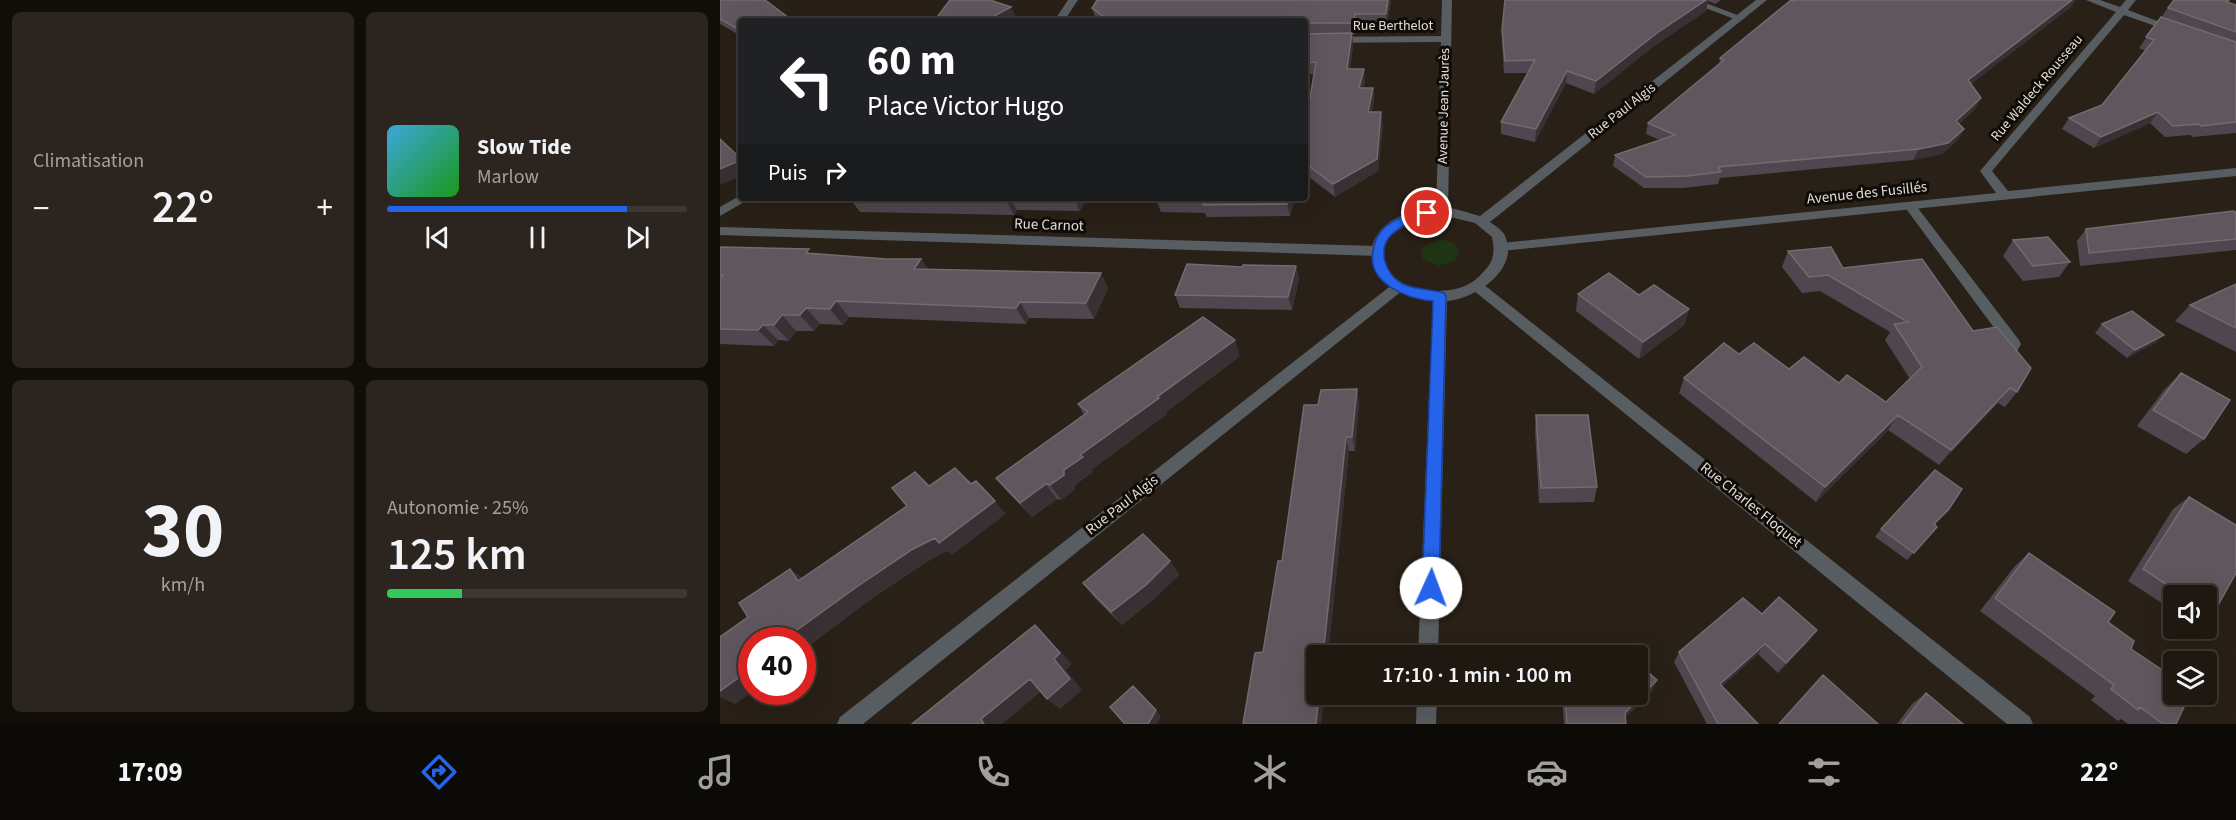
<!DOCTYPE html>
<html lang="fr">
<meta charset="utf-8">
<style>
:root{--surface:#1f1811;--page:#2c251f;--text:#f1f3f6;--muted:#a1a09f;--line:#3c3731;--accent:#2563eb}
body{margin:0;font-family:"Source Sans 3",sans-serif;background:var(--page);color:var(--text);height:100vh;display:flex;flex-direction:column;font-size:22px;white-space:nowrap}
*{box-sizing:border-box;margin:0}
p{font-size:20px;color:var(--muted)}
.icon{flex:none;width:33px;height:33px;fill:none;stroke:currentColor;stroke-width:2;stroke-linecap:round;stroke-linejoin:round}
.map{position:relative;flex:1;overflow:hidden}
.panel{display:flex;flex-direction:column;gap:12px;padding:12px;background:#110d09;width:720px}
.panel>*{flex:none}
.guide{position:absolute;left:18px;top:18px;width:570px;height:183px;border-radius:6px;box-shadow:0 6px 24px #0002,0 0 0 2px var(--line);background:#202124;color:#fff;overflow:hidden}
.fabs{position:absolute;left:1443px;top:585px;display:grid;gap:12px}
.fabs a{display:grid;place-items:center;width:54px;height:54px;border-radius:6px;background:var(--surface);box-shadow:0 6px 24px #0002,0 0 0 2px var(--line);font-size:30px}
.speed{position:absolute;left:18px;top:627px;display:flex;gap:12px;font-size:30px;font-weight:700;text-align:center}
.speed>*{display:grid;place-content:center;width:78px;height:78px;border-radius:50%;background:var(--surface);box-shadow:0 6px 24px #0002,0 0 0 2px var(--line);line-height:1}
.speed .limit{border:9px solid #d22;background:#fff;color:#111}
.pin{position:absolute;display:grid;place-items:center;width:51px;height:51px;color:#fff;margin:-26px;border:3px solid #fff;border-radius:50%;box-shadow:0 2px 6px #0007}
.me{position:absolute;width:66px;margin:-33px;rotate:2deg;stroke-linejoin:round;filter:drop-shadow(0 0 4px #0008)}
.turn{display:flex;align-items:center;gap:21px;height:126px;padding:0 30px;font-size:27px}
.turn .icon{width:78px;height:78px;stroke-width:2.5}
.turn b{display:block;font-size:42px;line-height:51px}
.then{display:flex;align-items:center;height:57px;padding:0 30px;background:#0003;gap:12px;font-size:22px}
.big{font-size:45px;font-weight:600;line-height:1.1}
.panel .card{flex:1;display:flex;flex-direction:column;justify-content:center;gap:9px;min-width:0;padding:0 21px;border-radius:9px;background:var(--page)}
.panel .dial{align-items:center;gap:0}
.dial b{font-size:78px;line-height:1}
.song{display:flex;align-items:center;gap:18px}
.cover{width:72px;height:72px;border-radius:9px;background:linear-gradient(135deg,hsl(200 70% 55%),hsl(120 70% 35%))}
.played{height:6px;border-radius:3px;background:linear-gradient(90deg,var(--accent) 80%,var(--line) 80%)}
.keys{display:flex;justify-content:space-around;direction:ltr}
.heat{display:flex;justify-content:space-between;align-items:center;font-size:33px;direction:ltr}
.charge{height:9px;border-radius:4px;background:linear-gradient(90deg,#34c759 25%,var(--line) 0)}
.panel .tiles{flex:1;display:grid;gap:12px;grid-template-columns:repeat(2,1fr)}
.trip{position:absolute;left:586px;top:645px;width:342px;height:60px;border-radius:6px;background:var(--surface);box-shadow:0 6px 24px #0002,0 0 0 2px var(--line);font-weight:600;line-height:60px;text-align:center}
.dock{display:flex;height:96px;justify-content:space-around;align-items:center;background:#0c0a07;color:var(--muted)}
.dock .icon{width:42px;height:42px}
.dock .selected{color:var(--accent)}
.dock b{font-size:27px;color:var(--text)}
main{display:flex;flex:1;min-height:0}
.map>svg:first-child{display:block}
</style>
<main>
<section class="panel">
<div class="tiles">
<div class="card"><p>Climatisation</p>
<div class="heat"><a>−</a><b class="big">22°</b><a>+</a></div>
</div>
<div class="card">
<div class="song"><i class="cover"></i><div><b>Slow Tide</b><p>Marlow</p></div></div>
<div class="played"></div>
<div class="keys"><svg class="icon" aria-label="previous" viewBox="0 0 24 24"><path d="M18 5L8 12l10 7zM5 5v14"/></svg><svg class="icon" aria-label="pause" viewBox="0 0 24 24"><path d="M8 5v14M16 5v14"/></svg><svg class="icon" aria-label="next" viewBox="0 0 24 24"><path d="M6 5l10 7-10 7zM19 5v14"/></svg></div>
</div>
<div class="card dial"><b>30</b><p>km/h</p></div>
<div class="card"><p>Autonomie · 25%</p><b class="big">125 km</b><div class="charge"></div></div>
</div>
</section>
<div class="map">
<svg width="1516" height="724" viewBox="0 0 1516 724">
<rect width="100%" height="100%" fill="#292017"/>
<path fill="#1f3413" d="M719 240C728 240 737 242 739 252L736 260 719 266 703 259 701 255 703 247Z"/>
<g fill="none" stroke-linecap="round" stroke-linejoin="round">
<path fill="#575d61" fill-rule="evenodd" d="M964 0H978L1025 18 1017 20Z
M1190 202 1194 203 1299 340 1301 344 1295 355H1285L1283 351 1286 344 1184 206Z"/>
<path fill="#575d61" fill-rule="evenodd" d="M348 0H358L344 21H334Z
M722 0H732L728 211 722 215 716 211 721 42 585 43V37L721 36Z
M1366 0H1380L1400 7 1406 0H1416L1408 10 1461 30 1452 32 1404 15 1272 171 1288 191 1516 168V176L782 251 775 247 782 243 1276 193 1260 171 1396 12Z
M21 195V198H31L0 216V207Z
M0 227 658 246 665 251 658 256 0 235Z
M678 282 683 284 685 287 683 290 143 724H117L120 717 673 284Z
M758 282 763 284 1310 717 1313 724H1287L753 290 751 287 753 284Z"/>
<path fill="#575d61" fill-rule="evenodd" d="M1036 0H1047L770 222C774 225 781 229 784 234 802 268 756 299 727 301L718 656H698L713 301C699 301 690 296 678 291 647 276 641 242 671 221 684 213 704 208 720 207 733 207 748 213 760 216ZM722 215 755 223 772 237C776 258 772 265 755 280 734 297 683 295 668 269 647 235 698 218 722 215Z
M697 694H717L716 724H696Z"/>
</g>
<path fill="#4f464f" d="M0 0 21 21V36L0 24Z
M671 0 667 25 636 26 635 34H632L633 45 630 69 645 81 643 88H653L654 100 652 112 663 124 658 171 615 197 585 174V128L594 74H585V21H378L376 19 372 8Z
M785 0H1001L995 4 988 1 986 11 934 46 874 94 846 83 815 142 781 134V122L808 73H784L782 43Z
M1075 0H1355L1352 6 1251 84 1255 109 1239 124 1244 129 1238 140 1222 154 1193 160 1000 178 998 184 964 188H924L893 166 895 155 940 140 926 134 928 123 999 64 1000 58Z
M1507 3 1516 5V133L1473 137 1470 135 1445 137 1430 123 1374 148 1342 129 1349 118 1382 105 1426 51 1419 48 1448 8Z
M131 198H367L360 211 297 210 294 215 140 212 130 199Z
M575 198 570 216 487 217 485 213 441 212 436 199Z
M1516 212V250L1360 266 1357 241 1366 229Z
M1293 240 1350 262 1339 277 1303 281 1283 256Z
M0 247 166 259H201L208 269 388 288 374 319 309 318 306 324 129 317 123 325 100 324 94 331H76L69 341 58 340 54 346 0 344Z
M1068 251 1123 268 1297 392 1285 407 1278 403 1219 465 1168 430 1096 502 959 393 964 378 1019 354 1119 383 1166 402 1190 379 1165 340 1170 332 1100 291 1082 293 1062 267Z
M576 266 579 279 572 310 460 308 455 295 522 267Z
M1516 284V352L1455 321 1470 305Z
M858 294 919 295 969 309 964 325 919 359 856 311Z
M1382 324 1444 335 1435 343 1407 358 1375 333Z
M520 356 446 412 447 414 371 470 373 472 355 485 354 490 341 500 337 499 312 517 288 492 276 478 364 415 358 404Z
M1461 373 1484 439 1466 454 1417 426 1444 390Z
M637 389 639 404 635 451H629L608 656H597V694H604L601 724 543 652 562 561 598 405Z
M816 415 877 487 874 502 819 503 815 431Z
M1469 497 1493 614 1486 618V596H1454V611L1408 581 1453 509Z
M1229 509 1214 525 1217 527 1187 560 1155 537 1161 529Z
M1309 553 1388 622 1411 649 1454 681 1456 724H1408L1401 719 1398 721 1371 700 1375 696 1260 611 1294 567Z
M450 561 459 575 435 598 402 625 374 597 363 583Z
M1042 614 1089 641 1058 673 1038 654 1002 686 1038 724H987L954 662 959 652Z
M937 680 932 691 905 718 906 724H844L842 694H918Z
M1206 693 1243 724H1177L1192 704Z"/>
<path fill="#393033" d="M668 0H671L667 25 666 14Z
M986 0H988L986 11 934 46 874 94 876 81 937 33Z
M1352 0H1355L1352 6 1242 91 1248 80Z
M291 7 297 19 293 21H265Z
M635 14 636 26 635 34 634 23Z
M632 33 633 45 628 81 627 69Z
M644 69 645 81 640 100 639 88Z
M847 71 846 83 815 142 816 129Z
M653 88 654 100 650 124 648 112Z
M1261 98 1255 109 1230 132 1236 121Z
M661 112 663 124 658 171 615 197 613 184Z
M1438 112 1430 123 1374 148 1381 137Z
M1244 129 1238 140 1222 154 1193 160 1199 149Z
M21 160V176L0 185V169Z
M290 198 297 210 294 215 287 202Z
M354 198H367L360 211 354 199Z
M569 198H575L570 216 567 204Z
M201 259 212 275 194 269Z
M576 266 579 279 572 310 568 297Z
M381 273 388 288 374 319 366 303Z
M116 301 129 317 123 325 110 309Z
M300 302 309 318 306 324 296 308Z
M86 308 100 324 94 331 80 315Z
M969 309 964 325 919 359 923 342Z
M62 315 76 331 69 341 54 325Z
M43 325 58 340 54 346 38 330Z
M1444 335 1435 343 1407 358 1415 350Z
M515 340 520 356 446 412 447 414 371 470 373 472 355 485 354 490 341 500 330 485 360 455Z
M1290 388 1278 403 1219 465 1231 450Z
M637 389 639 404 635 451 632 437Z
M1178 415 1168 430 1096 502 1105 487Z
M626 437 629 451 608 656H603Z
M326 484 337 499 312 517 300 503Z
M275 501 286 514 232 555 227 551 207 562 153 598 82 651V640H63L138 586 193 549Z
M450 561 459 575 435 598 402 625 391 612Z
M70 569 87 581H78Z
M315 625 327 637 352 664 346 670 362 690 340 709 327 699 334 659Z
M1097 630 1089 641 1058 673 1066 663Z
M1045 644 1038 654 994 694 1000 684Z
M32 668V692H33L15 704 0 697V691Z
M310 679 323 690 282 724H264L261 719Z
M937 680 932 691 900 723 905 713Z
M599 694H604L601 724H596Z
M436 710 441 716 437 724H428Z"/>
<path fill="#5f565e" stroke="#736b70" stroke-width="1.5" d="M0 0H45L73 21H21V31L0 19Z
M230 0H270L291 7 265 21H214Z
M377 0H668L666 14H635L634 23H585V21H390L372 8Z
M785 0H986L937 33 876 81 847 71 816 129 781 122 815 60 785 61 782 30Z
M1071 0 1074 1 1075 0H1352L1248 80 1261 98 1236 121 1244 129 1228 143 1199 149 998 167 1001 172 967 176 926 177 895 155 955 135 928 123 1004 60 1000 58Z
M1454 0H1509L1507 2 1516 5V32L1448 8Z
M1441 17 1516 42V122L1481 126 1479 124 1453 126 1438 112 1381 137 1349 118 1382 105 1434 40 1426 37Z
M632 33 627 69H644L639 88H653L648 112H661L657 159 613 184 585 163V128L596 62 585 63V34Z
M0 139 21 159V160L0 169Z
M131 198H290L287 202 130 199Z
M312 198H354V199Z
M437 198H569L567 204 483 205 485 201 436 199Z
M1513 211 1516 212V239L1369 253 1366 229Z
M1328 237 1350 262 1313 266 1293 240Z
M0 247 89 249 86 253 166 259H201L194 269 381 273 366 303 300 302 296 308 116 301 110 309 86 308 80 315H62L54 325H43L38 330 0 329V278L3 275H0Z
M1111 247 1123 268 1202 259 1253 331 1277 327 1311 368 1297 392 1290 388 1231 450 1178 415 1105 487 964 378 1004 343 1019 354 1034 343 1069 369 1084 357 1119 383 1127 375 1166 402 1202 367 1174 324 1188 322 1108 275 1089 277 1068 251Z
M467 264 522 267 523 265 576 266 568 297 455 295Z
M889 273 919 295 934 285 969 309 923 342 858 294Z
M1516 284V328L1470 305Z
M1412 311 1444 335 1415 350 1382 324Z
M483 317 515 340 437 397 439 398 360 455 363 457 344 470V475L330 485 326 484 300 503 276 478 368 412 358 404Z
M1461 373 1510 400 1484 439 1433 410Z
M637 389 632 437H626L603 656H597V694H599L596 724H523L535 653 543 652 558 561H562L584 405H598L601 390Z
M816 415H868L877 487 821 488Z
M235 468 251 484 256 481 275 501 219 543 215 538 193 549 138 586 63 640H32V668L0 691V637L28 617 19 603 70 569 78 581 187 506 172 488 195 472 209 486Z
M1215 470 1242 489 1229 509 1214 524 1217 527 1194 553 1161 529Z
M1469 497 1516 525V573L1493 614 1486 610V596H1464L1423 569Z
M423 534 450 561 426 585 391 612 363 583Z
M1309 553 1395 612 1388 622 1414 641 1411 649 1454 678V694H1470L1456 724H1443L1420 707 1418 710 1391 689 1394 685 1275 598Z
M1059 597 1097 630 1066 663 1045 644 1000 684 1038 724H998L959 652 1023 598 1042 614Z
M315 625 340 653 334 659 350 679 327 699 310 679 261 719 264 724H192Z
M842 650H903L909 656H842Z
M918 663 937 680 905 713 906 724H847L845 694H918Z
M1103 675 1158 724H1059Z
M413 686 436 710 428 724H405L390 707Z
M1206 693 1243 724H1182Z"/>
<path fill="#2563eb" stroke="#184099" stroke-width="1.5" d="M707 209 711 210V215C697 219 684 224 673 233 656 248 665 275 683 284 697 290 711 289 724 293L726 296 719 588 716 593 711 595 705 593 702 588 713 301C687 299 647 283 653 252 654 242 657 234 665 227 677 217 692 213 707 209Z"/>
<g text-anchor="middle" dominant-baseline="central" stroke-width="6" stroke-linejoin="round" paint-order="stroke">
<g font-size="14" fill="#e2dcd6" stroke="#0f0b07">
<text x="673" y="26">Rue Berthelot</text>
<text transform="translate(1317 88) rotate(-50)">Rue Waldeck Rousseau</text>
<text transform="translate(724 106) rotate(-89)">Avenue Jean Jaurès</text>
<text transform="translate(902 111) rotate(-38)">Rue Paul Algis</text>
</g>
<g font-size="15" fill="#e2dcd6" stroke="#0f0b07">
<text transform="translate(1147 193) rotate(-6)">Avenue des Fusillés</text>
<text transform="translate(329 225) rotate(2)">Rue Carnot</text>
<text transform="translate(402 505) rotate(-38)">Rue Paul Algis</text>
<text transform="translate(1031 505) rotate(39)">Rue Charles Floquet</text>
</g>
</g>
</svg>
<div class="fabs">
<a><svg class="icon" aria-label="sound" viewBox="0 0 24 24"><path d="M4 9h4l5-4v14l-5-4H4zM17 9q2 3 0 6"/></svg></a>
<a><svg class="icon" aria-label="layers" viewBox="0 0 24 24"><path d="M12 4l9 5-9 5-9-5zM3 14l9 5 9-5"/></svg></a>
</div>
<div class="speed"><div class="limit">40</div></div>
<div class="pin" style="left:707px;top:213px;background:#d93025"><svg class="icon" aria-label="arrive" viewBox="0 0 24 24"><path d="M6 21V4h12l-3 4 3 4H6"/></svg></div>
<svg class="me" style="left:711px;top:588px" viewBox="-20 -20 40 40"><circle r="19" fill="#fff"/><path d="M0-13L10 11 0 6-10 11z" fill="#2563eb"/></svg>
<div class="trip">17:10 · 1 min · 100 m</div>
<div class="guide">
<div class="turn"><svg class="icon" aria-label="left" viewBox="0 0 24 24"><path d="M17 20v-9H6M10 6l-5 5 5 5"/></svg><div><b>60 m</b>Place Victor Hugo</div></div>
<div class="then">Puis<svg class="icon" aria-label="right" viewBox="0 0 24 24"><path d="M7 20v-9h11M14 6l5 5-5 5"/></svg></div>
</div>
</div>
</main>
<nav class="dock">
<b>17:09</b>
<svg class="icon selected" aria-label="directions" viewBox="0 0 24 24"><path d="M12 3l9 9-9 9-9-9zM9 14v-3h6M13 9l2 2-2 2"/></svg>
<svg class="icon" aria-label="music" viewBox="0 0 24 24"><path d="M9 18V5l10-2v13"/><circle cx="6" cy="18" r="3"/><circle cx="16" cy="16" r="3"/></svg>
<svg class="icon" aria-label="phone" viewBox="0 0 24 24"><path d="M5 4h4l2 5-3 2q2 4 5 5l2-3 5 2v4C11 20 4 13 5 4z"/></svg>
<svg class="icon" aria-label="climate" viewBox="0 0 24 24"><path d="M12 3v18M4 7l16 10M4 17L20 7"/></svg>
<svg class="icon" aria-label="car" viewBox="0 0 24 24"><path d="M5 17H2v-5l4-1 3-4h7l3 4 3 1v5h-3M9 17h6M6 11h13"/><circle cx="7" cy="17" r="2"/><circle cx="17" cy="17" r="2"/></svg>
<svg class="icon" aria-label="filters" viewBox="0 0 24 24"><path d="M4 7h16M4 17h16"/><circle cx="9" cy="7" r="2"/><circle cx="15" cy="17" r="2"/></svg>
<b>22°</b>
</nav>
